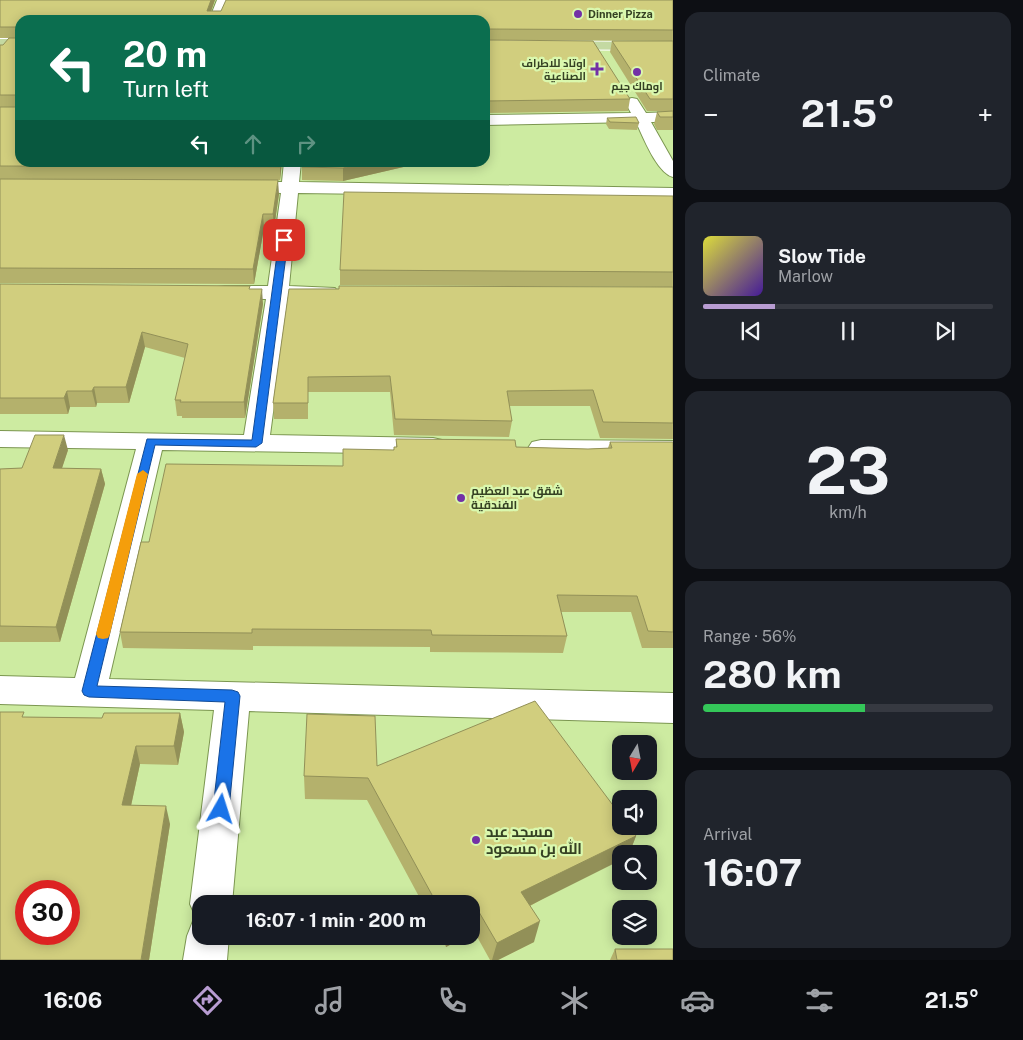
<!DOCTYPE html>
<meta charset="utf-8">
<style>
:root{--surface:#171b24;--page:#20242c;--text:#f1f3f6;--muted:#9ea1a6;--line:#363941;--accent:#b89cd2}
body{margin:0;font-family:"Public Sans",Cairo,sans-serif;background:var(--page);color:var(--text);height:100vh;display:flex;flex-direction:column;font-size:19px;white-space:nowrap}
*{box-sizing:border-box;margin:0}
p{font-size:16px;color:var(--muted)}
.icon{flex:none;width:28px;height:28px;fill:none;stroke:currentColor;stroke-width:2;stroke-linecap:round;stroke-linejoin:round}
.map{position:relative;flex:1;overflow:hidden}
.panel{display:flex;flex-direction:column;gap:12px;padding:12px;background:#0d0f14;width:350px}
.panel>*{flex:none}
.hud{position:absolute;left:15px;top:15px;width:475px;height:152px;border-radius:15px;box-shadow:0 2px 12px #0003;background:#0b6e4f;color:#fff;overflow:hidden}
.needle{width:32px;rotate:190deg}
.tools{position:absolute;left:612px;top:735px;display:grid;gap:10px}
.tools a{display:grid;place-items:center;width:45px;height:45px;border-radius:10px;background:var(--surface);box-shadow:0 2px 12px #0003;font-size:25px}
.speed{position:absolute;left:15px;top:880px;display:flex;gap:10px;font-size:25px;font-weight:700;text-align:center}
.speed>*{display:grid;place-content:center;width:65px;height:65px;border-radius:50%;background:var(--surface);box-shadow:0 2px 12px #0003;line-height:1}
.speed .limit{border:8px solid #d22;background:#fff;color:#111}
.pin{position:absolute;display:grid;place-items:center;width:42px;height:42px;color:#fff;margin:-21px;border-radius:10px;box-shadow:0 2px 8px #0006}
.me{position:absolute;width:55px;margin:-28px;rotate:6deg;stroke-linejoin:round;filter:drop-shadow(0 0 4px #0008)}
.turn{display:flex;align-items:center;gap:18px;height:105px;padding:0 25px;font-size:22px}
.turn .icon{width:65px;height:65px;stroke-width:2.5}
.turn b{display:block;font-size:35px;line-height:42px}
.lanes{display:flex;align-items:center;height:48px;padding:0 25px;background:#0003;justify-content:center;gap:25px;direction:ltr}
.lanes .off{opacity:.35}
.big{font-size:38px;font-weight:700;line-height:1.1}
.panel .tile{flex:1;display:flex;flex-direction:column;justify-content:center;gap:8px;min-width:0;padding:0 18px;border-radius:15px;background:var(--page)}
.panel .dial{align-items:center;gap:0}
.dial b{font-size:65px;line-height:1}
.song{display:flex;align-items:center;gap:15px}
.cover{width:60px;height:60px;border-radius:8px;background:linear-gradient(135deg,hsl(60 70% 55%),hsl(260 70% 35%))}
.played{height:5px;border-radius:2px;background:linear-gradient(90deg,var(--accent) 25%,var(--line) 25%)}
.keys{display:flex;justify-content:space-around;direction:ltr}
.heat{display:flex;justify-content:space-between;align-items:center;font-size:28px;direction:ltr}
.charge{height:8px;border-radius:4px;background:linear-gradient(90deg,#34c759 56%,var(--line) 0)}
.trip{position:absolute;left:192px;top:895px;width:288px;height:50px;border-radius:15px;background:var(--surface);box-shadow:0 2px 12px #0003;font-weight:700;line-height:50px;text-align:center}
.dock{display:flex;height:80px;justify-content:space-around;align-items:center;background:#090b0e;color:var(--muted)}
.dock .icon{width:35px;height:35px}
.dock .selected{color:var(--accent)}
.dock b{font-size:22px;color:var(--text)}
main{display:flex;flex:1;min-height:0}
.map>svg:first-child{display:block}
</style>
<main>
<div class="map">
<svg width="673" height="960" viewBox="0 0 673 960">
<rect width="100%" height="100%" fill="#cdeba1"/>
<g fill="none" stroke-linecap="round" stroke-linejoin="round">
<defs>
<path id="minor" d="M217 0H229L221 20H209Z
M632 98 637 99 646 113 673 112V122H651L673 161V177C657 173 643 137 636 122L485 125V115L631 113 625 102 627 99Z
M284 162H301L299 182 673 188V198L298 193 289 286 335 288 338 293 335 298 327 299H288L270 435 433 438 442 440 446 446 442 452 433 454 162 450 109 679 673 693V723L249 711 232 904H201V936H229L227 960H183L187 936 193 921 197 919 190 904 214 710 0 704V676L75 678 136 449 0 447V431L244 435 266 299 225 298 217 297 214 292 217 287 225 286H268L281 193 236 191 233 187 236 183 242 182H282Z
M541 440 673 441V457L541 456 532 454 528 448 532 442Z"/>
<path id="primary" d="M0 39H20V47H0Z
M485 41 673 42V50L485 49Z"/>
</defs>
<use href="#minor" stroke="#7b9650" stroke-width="2"/>
<use href="#primary" stroke="#fff" stroke-width="2"/>
<use href="#minor" fill="#fff" fill-rule="evenodd"/>
<use href="#primary" fill="#c4d9a2" fill-rule="evenodd"/>
</g>
<path fill="#b4b16c" d="M0 0H215L211 11H221L673 0V41L486 40 630 99 628 111 485 113V20H20L282 162 280 180H116L279 194 274 228H264L254 284 0 283V107H19H0V45H3L16 38H0Z
M612 41H673V111H647L610 52Z
M673 111V130H657L654 124 657 112Z
M607 118 639 123 637 130 609 129 606 124Z
M302 162H425L343 181 302 180Z
M673 196V287L340 285V270Z
M0 284 250 289 263 304 245 418H182V416H177L175 400 185 358 145 347 129 403H97L96 407H70L68 414H0Z
M673 287V439L600 438 590 406H509L512 421 509 437 394 435 390 392H308V419H274L273 403 289 289Z
M396 439 516 447 588 449 608 448 610 442H673V648H642L631 612H561L567 636 563 653 430 652V647L253 646V650L123 648 120 632 149 542 343 466 393 450 396 447Z
M68 450 62 468 101 469 105 484 60 642H0V469L22 468Z
M180 713 184 732 178 765 140 764 131 806 170 824 149 960 26 717 102 718Z
M377 766 636 836 629 854H621L530 906 534 942 498 960H490L475 933 471 934V904H423L367 800 305 799 304 776Z
M441 936H467L446 947Z
M615 949 673 960H610Z"/>
<path fill="#929058" d="M211 0H215L208 20 207 11Z
M280 162H282L280 180Z
M367 162H425L343 181V168Z
M278 180 279 194 274 228 273 214Z
M263 214 264 228 254 284 253 269Z
M262 289 263 304 245 418 244 402Z
M142 332 145 347 129 403 126 387Z
M94 387 97 403 96 407 92 391Z
M67 391 70 407 68 414 64 398Z
M64 435 68 450 57 483 53 468Z
M101 469 105 484 60 642 56 627Z
M180 713 184 732 178 765 174 746Z
M136 746 140 764 127 824 122 805Z
M166 806 170 824 149 960H141Z
M636 836 629 854H621V860L515 913 521 892Z
M479 912 475 933 471 934V916Z
M540 921 534 942 498 960H492L497 943Z
M448 936H467L446 947Z"/>
<path fill="#d1ce7e" stroke="#929058" fill-rule="evenodd" d="M0 0H211L207 11H221L226 0H673V30L485 29V20H20V162H280V167L0 166V107H19V95H0V45H3L9 38H19V27H0Z
M485 39 486 40 593 41 630 99 485 101Z
M612 41H673V99H650Z
M673 111V117H660L657 112Z
M636 117 639 123 610 122 607 118Z
M302 162H367L343 168 302 167Z
M0 179 278 180 273 214H263L253 269 0 268Z
M344 192 673 196V272L340 270Z
M0 284 250 286 249 289H262L244 402H180L181 400H175L188 344 142 332 126 387H94L92 391H67L64 398H0Z
M339 286 673 287V423L603 422 593 390 507 391 512 421 395 419 390 376 308 377V403H273L289 289H339Z
M35 435H64L53 468 101 469 56 627 0 626V469L22 468Z
M396 439 515 440 516 447 588 449 612 448 610 442H673V632L648 631 637 596 557 595 567 636 432 635 431 630 252 629V633L120 632 141 542H149L166 464 343 466V449L394 450V447H397Z
M535 701 621 816V826H629L636 836 521 892 540 921 497 943 479 912 471 916V904H437L368 778 304 776 307 714 375 716 377 766Z
M0 712H24L22 717 102 718 104 713H180L174 746H136L122 805 166 806 141 960H0ZM26 891H69V934H26Z
M615 949H673V960H617Z"/>
<path fill="#1a73e8" stroke="#114b97" d="M284 237 288 240 262 443 256 447 155 445 97 686 232 690 238 692 240 696 229 809 226 814 221 817 215 814 213 809 225 702 89 697 84 695 82 691 147 439 252 440 279 240Z"/>
<path fill="#f59e0b" d="M143 470 148 474 110 634 108 638 103 639 98 638 96 634 137 474Z"/>
<g fill="#7331a6" stroke="#daf8ae" stroke-width="2">
<circle cx="578" cy="14" r="5"/>
<path d="M594.5 61.5h5v5h5v5h-5v5h-5v-5h-5v-5h5z"/>
<circle cx="637" cy="72" r="5"/>
<circle cx="461" cy="498" r="5"/>
<circle cx="476" cy="840" r="5"/>
</g>
<g text-anchor="middle" dominant-baseline="central" stroke-width="4.5" stroke-linejoin="round" paint-order="stroke">
<g font-size="11" font-weight="bold" fill="#354123" stroke="#daf8ae" text-anchor="start">
<text x="588" y="14">Dinner Pizza</text>
<text x="586" y="63" text-anchor="end">اوتاد للاطراف<tspan x="586" dy="13">الصناعية</tspan></text>
<text x="637" y="86" text-anchor="middle">اوماك جيم</text>
</g>
<g font-size="12" font-weight="bold" fill="#354123" stroke="#daf8ae" text-anchor="start">
<text x="471" y="491">شقق عبد العظيم<tspan x="471" dy="14">الفندقية</tspan></text>
</g>
<g font-size="15" font-weight="bold" fill="#354123" stroke="#daf8ae" text-anchor="start">
<text x="486" y="831">مسجد عبد<tspan x="486" dy="17">الله بن مسعود</tspan></text>
</g>
</g>
</svg>
<div class="tools">
<a><svg class="needle" viewBox="-14 -14 28 28"><path d="M0-13l5 13h-10z" fill="#e53935"/><path d="M0 13l5-13h-10z" fill="#9ea1a6"/></svg></a>
<a><svg class="icon" aria-label="sound" viewBox="0 0 24 24"><path d="M4 9h4l5-4v14l-5-4H4zM17 9q2 3 0 6"/></svg></a>
<a><svg class="icon" aria-label="search" viewBox="0 0 24 24"><circle cx="10" cy="10" r="6"/><path d="M15 15l6 6"/></svg></a>
<a><svg class="icon" aria-label="layers" viewBox="0 0 24 24"><path d="M12 4l9 5-9 5-9-5zM3 14l9 5 9-5"/></svg></a>
</div>
<div class="speed"><div class="limit">30</div></div>
<div class="pin" style="left:284px;top:240px;background:#d93025"><svg class="icon" aria-label="arrive" viewBox="0 0 24 24"><path d="M6 21V4h12l-3 4 3 4H6"/></svg></div>
<svg class="me" style="left:221px;top:809px" viewBox="-20 -20 40 40"><path d="M0-17L14 15 0 8-14 15z" fill="#1a73e8" stroke="#fff" stroke-width="4"/></svg>
<div class="trip">16:07 · 1 min · 200 m</div>
<div class="hud">
<div class="turn"><svg class="icon" aria-label="left" viewBox="0 0 24 24"><path d="M17 20v-9H6M10 6l-5 5 5 5"/></svg><div><b>20 m</b>Turn left</div></div>
<div class="lanes"><svg class="icon" aria-label="left" viewBox="0 0 24 24"><path d="M17 20v-9H6M10 6l-5 5 5 5"/></svg><svg class="icon off" aria-label="ahead" viewBox="0 0 24 24"><path d="M12 20V5M6 11l6-6 6 6"/></svg><svg class="icon off" aria-label="right" viewBox="0 0 24 24"><path d="M7 20v-9h11M14 6l5 5-5 5"/></svg></div>
</div>
</div>
<section class="panel">
<div class="tile"><p>Climate</p>
<div class="heat"><a>−</a><b class="big">21.5°</b><a>+</a></div>
</div>
<div class="tile">
<div class="song"><i class="cover"></i><div><b>Slow Tide</b><p>Marlow</p></div></div>
<div class="played"></div>
<div class="keys"><svg class="icon" aria-label="previous" viewBox="0 0 24 24"><path d="M18 5L8 12l10 7zM5 5v14"/></svg><svg class="icon" aria-label="pause" viewBox="0 0 24 24"><path d="M8 5v14M16 5v14"/></svg><svg class="icon" aria-label="next" viewBox="0 0 24 24"><path d="M6 5l10 7-10 7zM19 5v14"/></svg></div>
</div>
<div class="tile dial"><b>23</b><p>km/h</p></div>
<div class="tile"><p>Range · 56%</p><b class="big">280 km</b><div class="charge"></div></div>
<div class="tile"><p>Arrival</p><b class="big">16:07</b></div>
</section>
</main>
<nav class="dock">
<b>16:06</b>
<svg class="icon selected" aria-label="directions" viewBox="0 0 24 24"><path d="M12 3l9 9-9 9-9-9zM9 14v-3h6M13 9l2 2-2 2"/></svg>
<svg class="icon" aria-label="music" viewBox="0 0 24 24"><path d="M9 18V5l10-2v13"/><circle cx="6" cy="18" r="3"/><circle cx="16" cy="16" r="3"/></svg>
<svg class="icon" aria-label="phone" viewBox="0 0 24 24"><path d="M5 4h4l2 5-3 2q2 4 5 5l2-3 5 2v4C11 20 4 13 5 4z"/></svg>
<svg class="icon" aria-label="climate" viewBox="0 0 24 24"><path d="M12 3v18M4 7l16 10M4 17L20 7"/></svg>
<svg class="icon" aria-label="car" viewBox="0 0 24 24"><path d="M5 17H2v-5l4-1 3-4h7l3 4 3 1v5h-3M9 17h6M6 11h13"/><circle cx="7" cy="17" r="2"/><circle cx="17" cy="17" r="2"/></svg>
<svg class="icon" aria-label="filters" viewBox="0 0 24 24"><path d="M4 7h16M4 17h16"/><circle cx="9" cy="7" r="2"/><circle cx="15" cy="17" r="2"/></svg>
<b>21.5°</b>
</nav>
